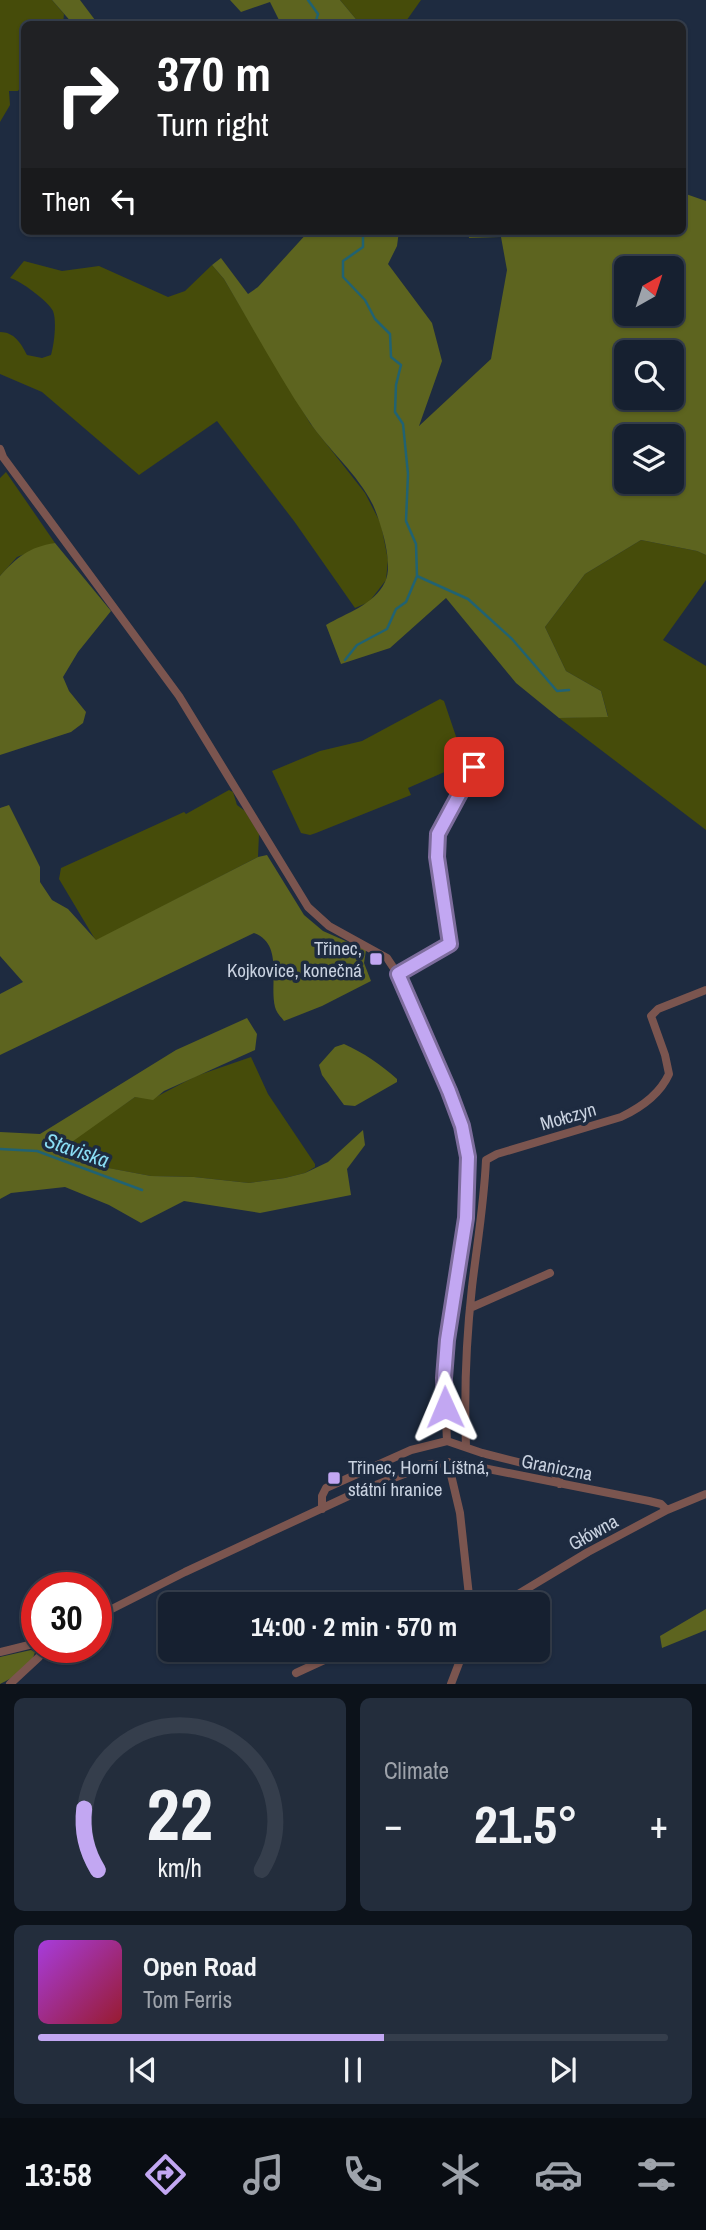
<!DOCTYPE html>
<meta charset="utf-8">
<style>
:root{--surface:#162030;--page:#232d3c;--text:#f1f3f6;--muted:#9ea3ab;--line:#353e4c;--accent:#c2a7f2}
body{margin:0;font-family:"Archivo Narrow",sans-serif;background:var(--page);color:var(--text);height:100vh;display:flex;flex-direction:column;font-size:26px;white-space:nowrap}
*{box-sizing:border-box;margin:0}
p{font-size:23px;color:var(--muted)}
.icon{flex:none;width:38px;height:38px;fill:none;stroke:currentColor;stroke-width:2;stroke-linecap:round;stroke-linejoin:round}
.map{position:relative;height:1684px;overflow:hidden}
.sheet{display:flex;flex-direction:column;gap:14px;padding:14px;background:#0c121a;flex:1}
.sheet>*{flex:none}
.top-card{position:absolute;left:21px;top:21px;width:665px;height:214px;border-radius:10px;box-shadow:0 2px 5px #0004,0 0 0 2px var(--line);background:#202124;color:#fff;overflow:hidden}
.needle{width:46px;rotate:39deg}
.fabs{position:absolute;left:614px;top:256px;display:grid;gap:14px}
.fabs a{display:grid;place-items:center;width:70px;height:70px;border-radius:10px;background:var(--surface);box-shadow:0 2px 5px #0004,0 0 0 2px var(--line);font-size:35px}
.speed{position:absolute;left:21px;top:1572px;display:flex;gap:14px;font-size:35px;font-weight:700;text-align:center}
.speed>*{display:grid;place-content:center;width:91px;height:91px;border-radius:50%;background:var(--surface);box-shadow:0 2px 5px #0004,0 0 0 2px var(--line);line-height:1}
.speed .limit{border:10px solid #d22;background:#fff;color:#111}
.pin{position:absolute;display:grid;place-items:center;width:60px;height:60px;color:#fff;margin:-30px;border-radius:14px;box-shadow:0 4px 10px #0006}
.me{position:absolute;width:77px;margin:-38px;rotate:359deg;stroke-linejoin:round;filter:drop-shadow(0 0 5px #0008)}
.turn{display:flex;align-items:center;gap:24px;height:147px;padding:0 21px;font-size:32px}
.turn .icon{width:91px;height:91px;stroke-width:2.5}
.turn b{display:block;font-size:49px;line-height:60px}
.then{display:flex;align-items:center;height:66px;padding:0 21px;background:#0003;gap:14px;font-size:26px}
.big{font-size:52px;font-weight:700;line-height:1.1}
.sheet .widget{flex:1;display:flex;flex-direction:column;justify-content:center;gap:10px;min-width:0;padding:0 24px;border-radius:10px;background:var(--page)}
.sheet .dial{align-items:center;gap:0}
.dial svg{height:182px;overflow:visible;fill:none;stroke:var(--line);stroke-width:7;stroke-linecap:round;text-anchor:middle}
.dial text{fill:var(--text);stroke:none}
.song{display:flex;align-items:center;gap:21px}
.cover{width:84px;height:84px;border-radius:10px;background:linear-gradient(135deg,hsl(280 70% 55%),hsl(350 70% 35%))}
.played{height:7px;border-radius:4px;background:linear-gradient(90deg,var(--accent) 55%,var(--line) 55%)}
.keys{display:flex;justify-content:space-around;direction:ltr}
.heat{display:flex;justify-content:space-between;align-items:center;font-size:38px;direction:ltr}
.sheet .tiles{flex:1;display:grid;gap:14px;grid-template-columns:1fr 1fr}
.widget:last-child{grid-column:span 2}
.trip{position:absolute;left:158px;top:1592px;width:392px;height:70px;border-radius:10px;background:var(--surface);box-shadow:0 2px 5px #0004,0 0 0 2px var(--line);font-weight:700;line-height:70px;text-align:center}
.tabs{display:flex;height:112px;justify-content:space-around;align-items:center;background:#090d13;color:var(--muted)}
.tabs .icon{width:49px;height:49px}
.tabs .on{color:var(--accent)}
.tabs b{font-size:32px;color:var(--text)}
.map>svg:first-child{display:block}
</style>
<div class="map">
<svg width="706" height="1684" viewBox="0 0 706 1684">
<rect width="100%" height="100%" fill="#1e2b40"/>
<path fill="#464c0a" d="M0 0H52L64 14 63 24H24V82L18 91H9L10 105 0 122Z
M340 0H421L404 24H360Z
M24 261 62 271 99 266 168 297 185 291 212 265 224 279 310 423 365 493 381 524 388 560 386 580 369 602 355 608 294 521 217 421 139 475 42 392 0 374V332C14 332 21 343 27 355L42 358 51 355C54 345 57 321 53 311 48 301 21 281 10 278Z
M6 472 55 543 17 557 0 576V478Z
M641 540 697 551 706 555V580L663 640 706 666V830L559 718 608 716 601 691 566 671 545 627 585 574Z
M440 699 444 701 465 763 408 788 411 795 316 833 310 835 301 833 272 771 320 751 362 741Z
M229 790 233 792 237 805 245 811 259 834 258 857 96 941 59 879 61 868 184 812 186 814Z
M251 1057 268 1094 315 1164V1167L305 1173 285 1178 249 1183 194 1177 151 1176 86 1164 68 1143 135 1097 154 1098 196 1076Z"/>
<path fill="#5d641f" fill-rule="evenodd" d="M52 0H80L98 24H73Z
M230 0H340L360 24H281L270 2 241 12Z
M683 193 706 201V555L697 551 641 540 585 574 545 627 566 671 601 691 608 717 559 718 516 683 446 598 390 648 341 664 326 625C346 613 374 605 385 582 394 564 381 523 373 505 358 474 328 450 309 421 278 375 252 326 224 279L212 265 221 258 248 294 258 287 309 231H399L397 246 388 264 432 323 442 361 419 426 491 359 507 270 501 237 469 238 468 231H682ZM626 268H672V313H626ZM626 352H672V397H626ZM626 436H672V481H626Z
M55 543 111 611 78 652 63 677 69 691 86 712 83 723 71 732 0 755V576C17 557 29 547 55 543Z
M9 805 40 867V882L52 900 68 909 96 940 258 857 267 855 304 915 323 931 366 950 364 963 371 981 322 1006 284 1021C281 1017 276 1012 275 1007 269 983 284 944 254 933L0 1055V994L23 982 0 956V808Z
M247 1018 257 1034 255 1050 164 1091 153 1100 135 1097 69 1144 87 1164 151 1176 194 1177 249 1183 285 1178 305 1173 328 1162 363 1130 365 1145 347 1169 351 1195 260 1213 184 1201 141 1223 109 1205 65 1187 11 1193 0 1199V1132L40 1134 176 1050Z
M344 1044C364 1053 380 1064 397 1079V1082L355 1106 344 1105 322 1075 319 1065 335 1047Z
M706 1609V1630L662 1648 660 1636Z
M31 1650 35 1652C32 1666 13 1678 0 1684V1657Z"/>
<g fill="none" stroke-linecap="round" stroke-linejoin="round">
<path stroke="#216272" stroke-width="2.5" d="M308 0 318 14 315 24
M363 231V247L343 261V277L365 300 375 319 390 334 391 357 401 365 396 385 395 412 403 424 408 474 406 521 416 544 417 576 468 599 512 639 557 691 569 690
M345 660 357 645 387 629 396 609 406 602 417 576
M0 1149 37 1151 142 1190"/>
<path stroke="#7b554f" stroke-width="8" d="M0 449 3 457 179 696 308 907 329 926 387 958 401 979 462 1126 468 1157 466 1218 447 1340 444 1378 447 1441
M398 974 450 944 437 857 438 834 474 767
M470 1308 550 1273
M466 1447C464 1393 466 1341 472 1287 477 1244 484 1204 486 1160L497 1154 621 1117C640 1108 660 1094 669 1074L665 1055 651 1016 658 1009 706 990
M448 1462 460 1513 470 1605
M322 1509V1496L326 1488 411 1450 447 1441 482 1453 550 1470 559 1478 560 1484
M443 1605 468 1595
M500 1605 588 1552 667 1510 706 1494
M96 1617 185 1572 355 1493 430 1464 458 1463 649 1501 661 1504 667 1510
M0 1652 37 1643
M296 1673 346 1650
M10 1684 39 1657 43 1647
M451 1684 464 1650"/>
</g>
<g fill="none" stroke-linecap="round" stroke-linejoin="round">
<defs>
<path id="route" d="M445 1407 444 1378 447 1340 466 1218 468 1157 462 1126 449 1091 398 974 450 944 437 857 438 834 474 767"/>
</defs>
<use href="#route" stroke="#7e6d9d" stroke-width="18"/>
<use href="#route" stroke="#c2a7f2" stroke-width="12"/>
</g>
<g fill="#c2a7f2" stroke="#1e2b40" stroke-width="2.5">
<rect x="369" y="952" width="14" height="14" rx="3.5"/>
<rect x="327" y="1471" width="14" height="14" rx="3.5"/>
</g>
<g text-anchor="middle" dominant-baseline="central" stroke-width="7" stroke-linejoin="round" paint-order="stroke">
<g font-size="19" fill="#c9d2e0" stroke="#1e2b40" text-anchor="end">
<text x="362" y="948">Třinec,<tspan x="362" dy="22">Kojkovice, konečná</tspan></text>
<text x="348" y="1467" text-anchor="start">Třinec, Horní Líštná,<tspan x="348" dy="22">státní hranice</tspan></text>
</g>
<g font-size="19" fill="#c9d2e0" stroke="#1e2b40">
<text transform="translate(568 1116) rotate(-16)">Mołczyn</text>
<text transform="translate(557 1467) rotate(11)">Graniczna</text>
<text transform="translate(593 1532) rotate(-29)">Główna</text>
</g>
<g font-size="21" font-style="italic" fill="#8bdef5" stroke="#1e2b40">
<text transform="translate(77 1150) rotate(19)">Staviska</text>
</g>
</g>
</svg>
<div class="fabs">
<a><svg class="needle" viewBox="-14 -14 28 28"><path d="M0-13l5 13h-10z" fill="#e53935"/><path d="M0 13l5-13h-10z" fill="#9ea3ab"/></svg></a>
<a><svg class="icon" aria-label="search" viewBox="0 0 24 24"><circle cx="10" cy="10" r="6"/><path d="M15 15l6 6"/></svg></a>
<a><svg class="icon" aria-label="layers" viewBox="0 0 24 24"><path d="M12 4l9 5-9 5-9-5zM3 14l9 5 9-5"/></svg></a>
</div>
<div class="speed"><div class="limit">30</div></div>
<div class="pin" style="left:474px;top:767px;background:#d93025"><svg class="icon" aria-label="arrive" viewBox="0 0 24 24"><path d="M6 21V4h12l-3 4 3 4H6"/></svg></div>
<svg class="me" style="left:445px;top:1407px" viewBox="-20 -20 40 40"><path d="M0-17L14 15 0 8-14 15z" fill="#c2a7f2" stroke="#fff" stroke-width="4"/></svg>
<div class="trip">14:00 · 2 min · 570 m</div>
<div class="top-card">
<div class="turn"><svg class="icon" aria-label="right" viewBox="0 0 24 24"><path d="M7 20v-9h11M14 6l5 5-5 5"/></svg><div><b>370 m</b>Turn right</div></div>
<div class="then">Then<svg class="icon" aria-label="left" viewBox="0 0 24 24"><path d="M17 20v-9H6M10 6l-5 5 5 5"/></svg></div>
</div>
</div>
<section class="sheet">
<div class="tiles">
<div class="widget dial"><svg viewBox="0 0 100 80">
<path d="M14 69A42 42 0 1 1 86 69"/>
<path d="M14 69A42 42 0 0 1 8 42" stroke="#c2a7f2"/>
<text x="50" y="56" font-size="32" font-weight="700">22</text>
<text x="50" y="72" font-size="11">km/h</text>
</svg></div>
<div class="widget"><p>Climate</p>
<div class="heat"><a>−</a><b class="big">21.5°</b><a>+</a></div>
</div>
<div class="widget">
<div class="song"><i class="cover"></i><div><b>Open Road</b><p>Tom Ferris</p></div></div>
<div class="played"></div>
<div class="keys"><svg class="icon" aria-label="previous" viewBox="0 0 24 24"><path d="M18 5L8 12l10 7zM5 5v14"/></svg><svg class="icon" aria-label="pause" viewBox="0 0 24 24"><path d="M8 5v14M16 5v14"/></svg><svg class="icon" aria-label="next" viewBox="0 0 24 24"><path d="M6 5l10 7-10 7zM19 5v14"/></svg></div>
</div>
</div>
</section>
<nav class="tabs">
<b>13:58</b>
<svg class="icon on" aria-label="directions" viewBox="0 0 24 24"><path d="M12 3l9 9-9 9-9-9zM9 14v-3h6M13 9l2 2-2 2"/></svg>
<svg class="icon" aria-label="music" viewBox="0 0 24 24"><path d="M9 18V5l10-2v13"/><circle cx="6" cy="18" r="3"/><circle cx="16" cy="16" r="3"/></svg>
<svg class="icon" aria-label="phone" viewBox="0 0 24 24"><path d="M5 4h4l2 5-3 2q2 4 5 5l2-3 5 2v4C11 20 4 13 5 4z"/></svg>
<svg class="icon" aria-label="climate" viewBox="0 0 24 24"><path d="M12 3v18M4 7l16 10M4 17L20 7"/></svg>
<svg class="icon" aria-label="car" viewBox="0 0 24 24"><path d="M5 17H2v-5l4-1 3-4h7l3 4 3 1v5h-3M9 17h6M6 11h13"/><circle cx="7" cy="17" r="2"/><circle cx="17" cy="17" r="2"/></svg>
<svg class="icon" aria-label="filters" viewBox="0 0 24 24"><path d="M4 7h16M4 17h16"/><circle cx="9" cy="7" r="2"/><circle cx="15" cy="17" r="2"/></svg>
</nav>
